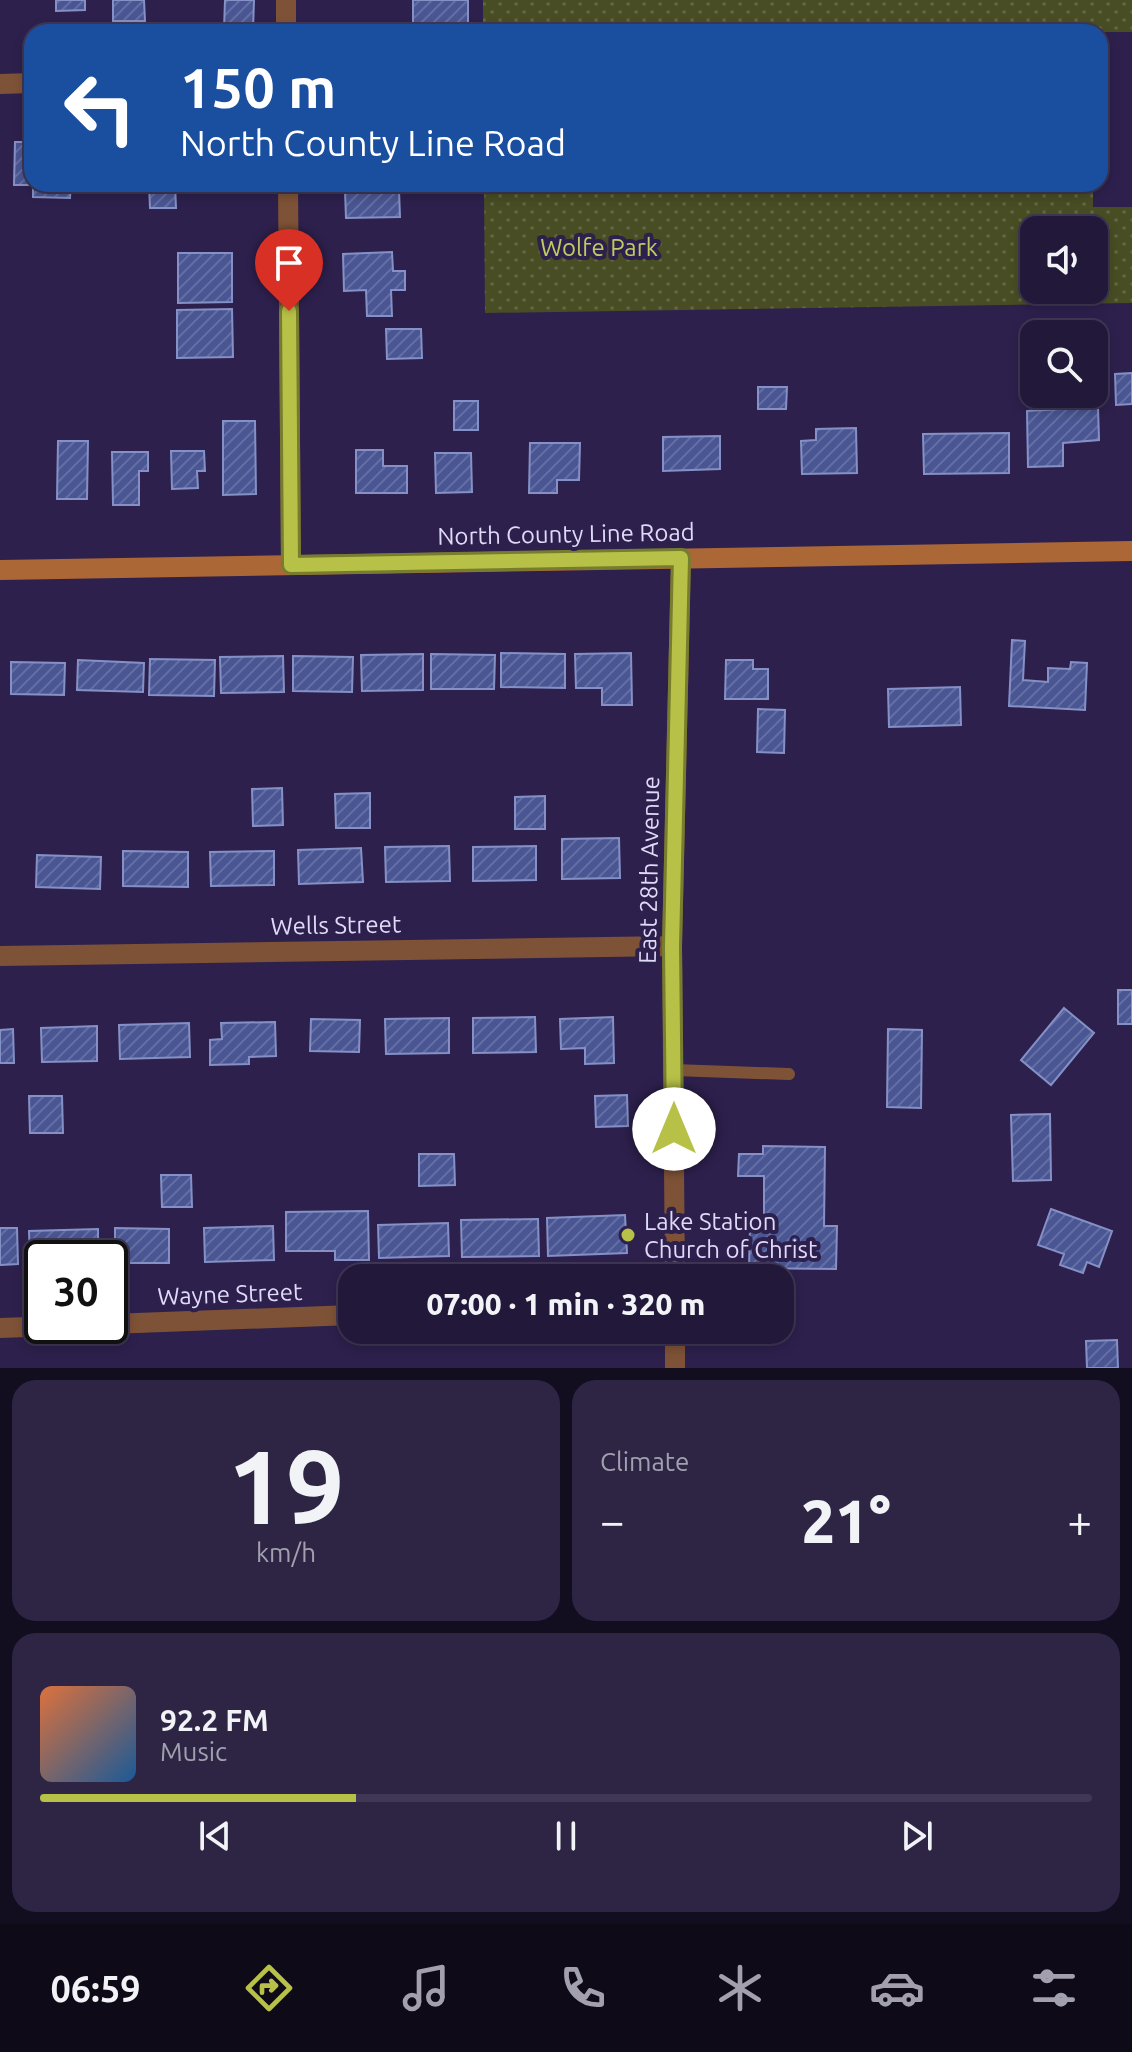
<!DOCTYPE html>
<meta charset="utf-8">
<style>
:root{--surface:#22183a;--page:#2e2545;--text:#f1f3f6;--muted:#a2a0af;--line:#3f3754;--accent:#b7c147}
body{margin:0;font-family:Ubuntu,sans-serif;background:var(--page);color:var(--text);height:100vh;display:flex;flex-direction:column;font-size:30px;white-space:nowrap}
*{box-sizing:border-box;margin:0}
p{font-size:26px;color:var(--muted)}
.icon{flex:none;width:44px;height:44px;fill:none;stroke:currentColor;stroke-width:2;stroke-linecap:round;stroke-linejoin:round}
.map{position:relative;height:1368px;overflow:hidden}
.panel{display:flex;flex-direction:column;gap:12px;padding:12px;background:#130d20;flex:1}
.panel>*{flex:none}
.guide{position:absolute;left:24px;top:24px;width:1084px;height:168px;border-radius:24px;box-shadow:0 4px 12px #0003,0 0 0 2px var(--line);background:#1a4fa0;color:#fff;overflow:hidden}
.fabs{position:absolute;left:1020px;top:216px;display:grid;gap:16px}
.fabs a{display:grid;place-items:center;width:88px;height:88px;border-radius:16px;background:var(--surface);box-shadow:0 4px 12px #0003,0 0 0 2px var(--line);font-size:40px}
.speed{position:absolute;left:24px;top:1240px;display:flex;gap:16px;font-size:40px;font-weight:700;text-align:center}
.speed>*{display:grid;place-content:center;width:104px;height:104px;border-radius:50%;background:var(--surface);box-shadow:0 4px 12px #0003,0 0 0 2px var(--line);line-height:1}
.speed .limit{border:4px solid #111;border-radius:12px;background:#fff;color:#111}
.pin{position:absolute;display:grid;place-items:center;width:68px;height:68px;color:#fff;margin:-82px -34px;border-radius:50% 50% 50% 0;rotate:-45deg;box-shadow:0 0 8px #0007}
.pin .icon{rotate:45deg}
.me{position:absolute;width:88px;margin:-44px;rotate:0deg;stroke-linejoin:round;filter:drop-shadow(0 0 6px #0008)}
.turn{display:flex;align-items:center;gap:28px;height:168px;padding:0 24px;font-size:36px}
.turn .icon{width:104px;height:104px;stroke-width:2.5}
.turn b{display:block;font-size:56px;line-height:68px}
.big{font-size:60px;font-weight:800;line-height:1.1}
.panel .tile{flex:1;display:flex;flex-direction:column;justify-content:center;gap:12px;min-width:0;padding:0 28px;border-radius:24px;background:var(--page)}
.panel .dial{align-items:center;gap:0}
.dial b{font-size:104px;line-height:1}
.song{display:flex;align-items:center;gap:24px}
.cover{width:96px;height:96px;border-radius:12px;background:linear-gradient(135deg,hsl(20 70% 55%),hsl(210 70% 35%))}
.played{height:8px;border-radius:4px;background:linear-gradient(90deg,var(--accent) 30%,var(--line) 30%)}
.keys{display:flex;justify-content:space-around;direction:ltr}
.heat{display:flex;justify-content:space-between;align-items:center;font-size:44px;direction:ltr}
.panel .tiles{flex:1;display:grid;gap:12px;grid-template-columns:1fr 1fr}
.tile:last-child{grid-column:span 2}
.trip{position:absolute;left:338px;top:1264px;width:456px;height:80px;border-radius:24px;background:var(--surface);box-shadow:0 4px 12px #0003,0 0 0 2px var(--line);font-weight:800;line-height:80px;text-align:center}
.tabs{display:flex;height:128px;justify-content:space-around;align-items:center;background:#0e0a17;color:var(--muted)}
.tabs .icon{width:56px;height:56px}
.tabs .active{color:var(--accent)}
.tabs b{font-size:36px;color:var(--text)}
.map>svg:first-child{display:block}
</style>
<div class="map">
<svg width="1132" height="1368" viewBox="0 0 1132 1368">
<defs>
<pattern id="park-dots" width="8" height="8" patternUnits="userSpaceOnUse" patternTransform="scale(2)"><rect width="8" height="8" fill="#494d24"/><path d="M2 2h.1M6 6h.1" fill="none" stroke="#636645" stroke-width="1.8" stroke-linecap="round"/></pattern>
<pattern id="building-hatch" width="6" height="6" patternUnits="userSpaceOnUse" patternTransform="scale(2)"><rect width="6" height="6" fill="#495693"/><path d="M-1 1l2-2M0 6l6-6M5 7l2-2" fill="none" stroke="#636ea3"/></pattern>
</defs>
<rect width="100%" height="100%" fill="#2d204d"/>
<path fill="url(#park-dots)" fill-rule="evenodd" d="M483 0H1132V32H483Z
M484 184H1093V207H1132V303L485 313ZM1034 230H1094V290H1034Z"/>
<path fill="url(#building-hatch)" stroke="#8591c6" stroke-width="2" d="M56 0H85V10L56 11Z
M113 0H144L145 21H113Z
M225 0H254L253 30 224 29Z
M413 0H468V29L413 28Z
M15 142H32V184H71L70 198 33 197V185H14Z
M149 184H175L176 208H150Z
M399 190 400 217 346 218 345 191Z
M392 252 393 271H405V290H391L392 316H367L366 290 344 291 343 254Z
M178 253H232V302L178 303Z
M232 309 233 357 177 358V310Z
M386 329H421L422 358 387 359Z
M1132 373V404L1116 405 1115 374Z
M758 387H787L786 409H758Z
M454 401H478V430H454Z
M1098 407 1099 440 1063 443V466L1028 467 1027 411Z
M223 421H255L256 494 223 495Z
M856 428 857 473 802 474 801 441 816 440V429Z
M1009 433V473L924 474 923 434Z
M720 436V469L663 471V437Z
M58 441H88L87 499H57Z
M530 443H580L579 480H557V493H529Z
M356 450H383V466H407V493H356Z
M171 451H204L205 471H197L198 488 172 489Z
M112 452H148V471H139V505H113Z
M435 453H471L472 492 436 493Z
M1012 640 1025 641 1023 680 1048 682V668L1070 669 1071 662 1087 663 1085 710 1009 706Z
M501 653 565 654V688L501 687Z
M631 653 632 705H602V688H576L575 654Z
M423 654V690L362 691 361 655Z
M431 654 495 655 494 689H431Z
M283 656 284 692 221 693 220 657Z
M293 656 353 657 352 692 293 691Z
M150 659 215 660 214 696 149 695Z
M78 660 144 663 143 692 77 690Z
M726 660H753V669H768V699H725Z
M11 662 65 663 64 695 11 694Z
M960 687 961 725 889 727 888 689Z
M758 709 785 710 784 753 757 752Z
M282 788 283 825 253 826 252 789Z
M370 793V828H336L335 794Z
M545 796V829H515V797Z
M619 838 620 878 562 879V839Z
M449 846 450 881 386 882 385 847Z
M536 846V880L473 881V847Z
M361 848 363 882 299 884 298 850Z
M123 851 188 852V887L123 886Z
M274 851V885L211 886 210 852Z
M37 855 101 857 100 889 36 887Z
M1118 990H1132V1024H1118Z
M1064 1008 1094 1033 1051 1085 1021 1060Z
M535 1017 536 1052 473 1053V1018Z
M613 1017 614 1063 585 1064V1048L561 1049 560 1019Z
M449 1018V1053L386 1054 385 1019Z
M311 1019 360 1020 359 1052 310 1051Z
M275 1022 276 1056 249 1057V1064L210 1065V1040L222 1039 221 1023Z
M189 1023 190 1057 120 1059 119 1025Z
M97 1026V1061L42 1062 41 1028Z
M13 1029 14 1063H0V1030Z
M888 1029 922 1030 921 1108 887 1107Z
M627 1095 628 1126 596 1127 595 1096Z
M29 1096H62L63 1133H30Z
M1050 1114 1051 1180 1013 1181 1011 1115Z
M763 1146 825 1147 824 1226H837L836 1269 749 1268 750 1225H764V1176H738L739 1154H763Z
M419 1154H454L455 1185 419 1186Z
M161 1175H191L192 1207H162Z
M1051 1209 1112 1231 1099 1267 1087 1262 1083 1273 1060 1265 1064 1254 1038 1245Z
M368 1211 369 1260H335V1251H286V1212Z
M625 1215 627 1253 548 1256 547 1218Z
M538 1219 539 1256 462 1257 461 1220Z
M448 1223 449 1256 379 1258 378 1225Z
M273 1226 274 1260 205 1262 204 1228Z
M0 1228H17L18 1264 0 1265Z
M115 1228 169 1229V1263H115Z
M98 1229V1258H42V1264H30L29 1231Z
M1117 1340 1118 1368H1087L1086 1341Z"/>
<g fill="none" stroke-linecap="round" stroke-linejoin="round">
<path stroke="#7e5236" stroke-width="12" d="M674 1070 789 1074"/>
<path stroke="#7e5236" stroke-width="20" d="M286 0V32
M0 84 32 83
M288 184 291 565
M0 956 672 946
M675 1278 672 946 681 558
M110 1324 352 1315
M0 1328 55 1326
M675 1368V1330"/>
<path stroke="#ac6737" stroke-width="20" d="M0 570 1132 551"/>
</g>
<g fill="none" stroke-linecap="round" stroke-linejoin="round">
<defs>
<path id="route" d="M289 311 291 565 681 558 672 946 674 1129"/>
</defs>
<use href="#route" stroke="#777d2e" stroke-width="20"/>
<use href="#route" stroke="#b7c147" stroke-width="14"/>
</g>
<circle fill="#b7c147" stroke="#2d204d" stroke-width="3" cx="628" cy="1235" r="8"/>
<g text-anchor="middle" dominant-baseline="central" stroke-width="8" stroke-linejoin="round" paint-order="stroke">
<g font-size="24" fill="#c0ca61" stroke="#2d204d">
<text x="599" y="247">Wolfe Park</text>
</g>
<g font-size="24" fill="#dfdaf7" stroke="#2d204d">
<text transform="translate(566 534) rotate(-1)">North County Line Road</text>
<text transform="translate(649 870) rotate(-89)">East 28th Avenue</text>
<text transform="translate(336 925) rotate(-1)">Wells Street</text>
<text transform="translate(230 1294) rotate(-2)">Wayne Street</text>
</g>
<g font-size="24" fill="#dfdaf7" stroke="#2d204d" text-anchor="start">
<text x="644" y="1221">Lake Station<tspan x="644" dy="28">Church of Christ</tspan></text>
</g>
</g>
</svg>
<div class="fabs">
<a><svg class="icon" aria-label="sound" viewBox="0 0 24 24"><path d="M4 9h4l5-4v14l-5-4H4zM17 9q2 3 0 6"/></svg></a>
<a><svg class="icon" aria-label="search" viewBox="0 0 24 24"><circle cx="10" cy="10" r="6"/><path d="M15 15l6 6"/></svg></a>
</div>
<div class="speed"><div class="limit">30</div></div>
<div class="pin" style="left:289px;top:311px;background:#d93025"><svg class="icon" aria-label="arrive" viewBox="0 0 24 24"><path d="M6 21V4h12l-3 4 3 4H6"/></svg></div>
<svg class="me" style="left:674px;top:1129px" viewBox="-20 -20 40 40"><circle r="19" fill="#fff"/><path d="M0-13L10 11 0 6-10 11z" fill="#b7c147"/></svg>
<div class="trip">07:00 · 1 min · 320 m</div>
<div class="guide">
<div class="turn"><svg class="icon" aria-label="left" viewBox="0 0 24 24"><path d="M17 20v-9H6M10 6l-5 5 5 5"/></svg><div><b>150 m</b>North County Line Road</div></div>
</div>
</div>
<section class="panel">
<div class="tiles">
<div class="tile dial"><b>19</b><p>km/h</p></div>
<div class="tile"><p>Climate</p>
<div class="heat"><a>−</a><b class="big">21°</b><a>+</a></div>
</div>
<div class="tile">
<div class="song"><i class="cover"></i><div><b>92.2 FM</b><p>Music</p></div></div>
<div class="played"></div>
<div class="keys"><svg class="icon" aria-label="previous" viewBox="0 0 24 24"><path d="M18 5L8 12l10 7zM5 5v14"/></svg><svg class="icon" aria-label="pause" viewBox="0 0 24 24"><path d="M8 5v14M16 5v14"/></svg><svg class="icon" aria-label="next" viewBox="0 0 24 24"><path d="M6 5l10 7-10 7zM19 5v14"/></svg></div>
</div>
</div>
</section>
<nav class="tabs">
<b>06:59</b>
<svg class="icon active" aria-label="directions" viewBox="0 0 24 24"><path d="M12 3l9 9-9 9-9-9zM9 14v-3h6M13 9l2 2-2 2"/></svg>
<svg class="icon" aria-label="music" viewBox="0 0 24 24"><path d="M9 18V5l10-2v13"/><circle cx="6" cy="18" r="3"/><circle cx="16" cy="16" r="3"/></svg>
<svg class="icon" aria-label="phone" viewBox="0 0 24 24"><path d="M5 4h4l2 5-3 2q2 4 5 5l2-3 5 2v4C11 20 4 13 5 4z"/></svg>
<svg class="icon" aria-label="climate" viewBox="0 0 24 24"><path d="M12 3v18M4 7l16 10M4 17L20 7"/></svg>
<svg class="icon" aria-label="car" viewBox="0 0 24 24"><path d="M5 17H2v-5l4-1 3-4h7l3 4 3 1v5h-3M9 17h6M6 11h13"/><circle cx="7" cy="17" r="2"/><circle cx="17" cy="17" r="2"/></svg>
<svg class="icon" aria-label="filters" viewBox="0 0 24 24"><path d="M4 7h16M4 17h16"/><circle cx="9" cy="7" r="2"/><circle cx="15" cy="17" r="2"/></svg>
</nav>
